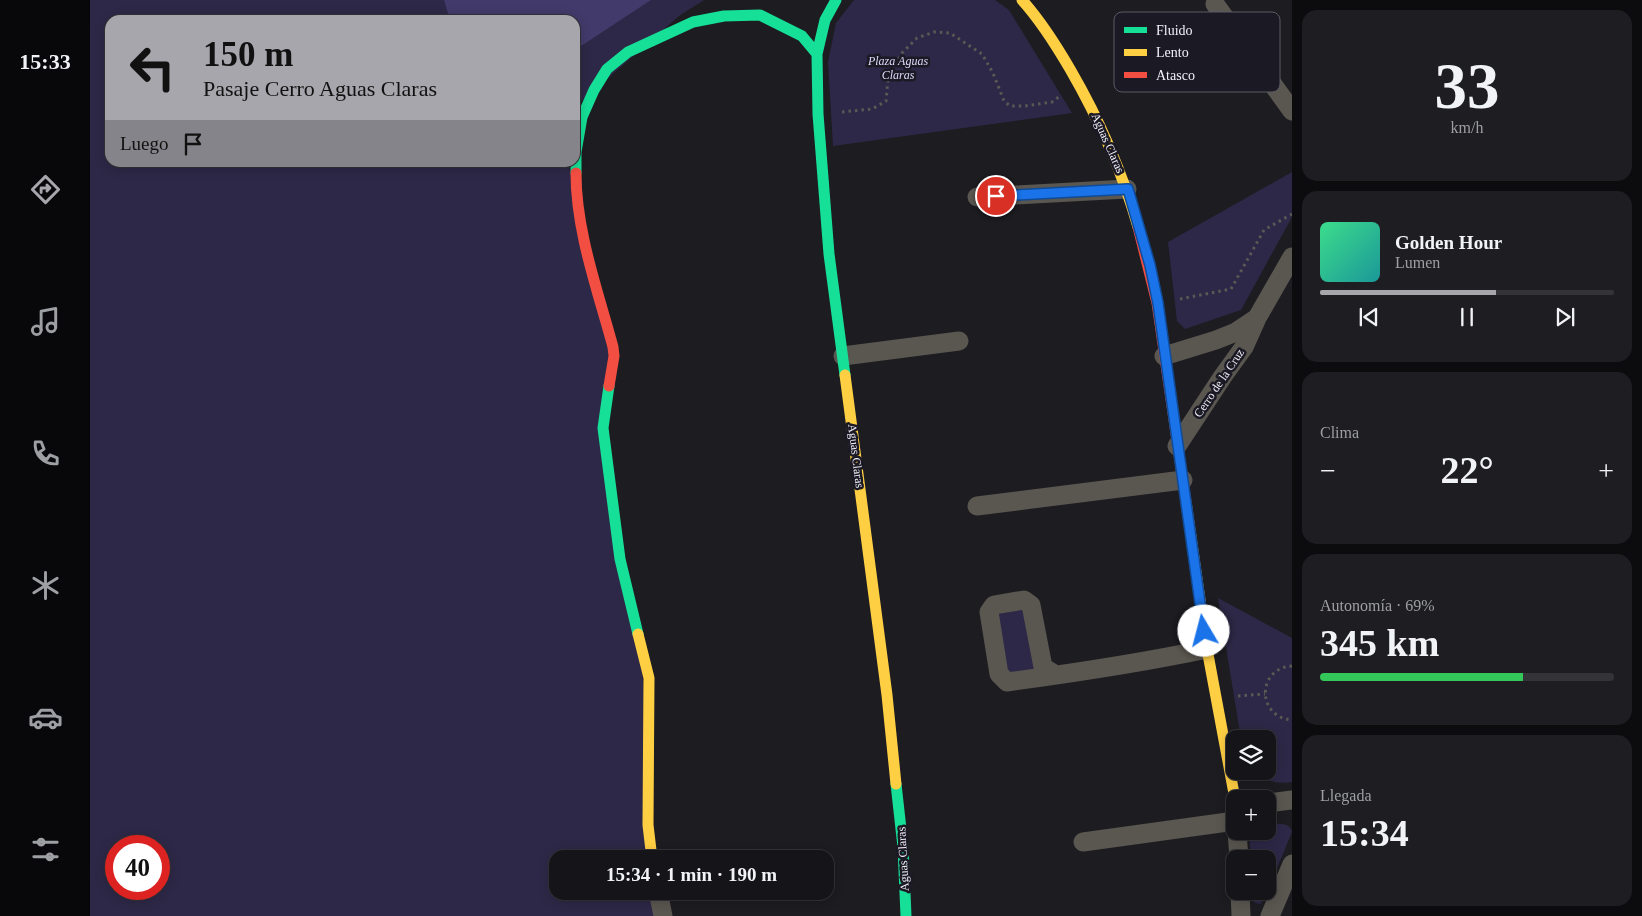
<!DOCTYPE html>
<html lang="es">
<meta charset="utf-8">
<style>
:root{--surface:#151519;--page:#1e1e22;--text:#f1f3f6;--muted:#9d9fa2;--line:#343438;--accent:#a7a6ad}
body{margin:0;font-family:"Times New Roman",serif;background:var(--page);color:var(--text);height:100vh;display:flex;flex-direction:column;font-size:19px;white-space:nowrap}
*{box-sizing:border-box;margin:0}
p{font-size:16px;color:var(--muted)}
.icon{flex:none;width:28px;height:28px;fill:none;stroke:currentColor;stroke-width:2;stroke-linecap:round;stroke-linejoin:round}
.map{position:relative;flex:1;overflow:hidden}
.panel{display:flex;flex-direction:column;gap:10px;padding:10px;background:#0c0c0e;width:350px}
.panel>*{flex:none}
.hud{position:absolute;left:15px;top:15px;width:475px;height:152px;border-radius:15px;box-shadow:0 2px 12px #0003,0 0 0 1px var(--line);background:#a7a6ad;color:#111;overflow:hidden}
.buttons{position:absolute;left:1136px;top:730px;display:grid;gap:10px}
.buttons a{display:grid;place-items:center;width:50px;height:50px;border-radius:10px;background:var(--surface);box-shadow:0 2px 12px #0003,0 0 0 1px var(--line);font-size:25px}
.speed{position:absolute;left:15px;top:835px;display:flex;gap:10px;font-size:25px;font-weight:700;text-align:center}
.speed>*{display:grid;place-content:center;width:65px;height:65px;border-radius:50%;background:var(--surface);box-shadow:0 2px 12px #0003,0 0 0 1px var(--line);line-height:1}
.speed .limit{border:8px solid #d22;background:#fff;color:#111}
.pin{position:absolute;display:grid;place-items:center;width:42px;height:42px;color:#fff;margin:-21px;border:2px solid #fff;border-radius:50%;box-shadow:0 1px 5px #0007}
.me{position:absolute;width:55px;margin:-28px;rotate:352deg;stroke-linejoin:round;filter:drop-shadow(0 0 4px #0008)}
.turn{display:flex;align-items:center;gap:18px;height:105px;padding:0 15px;font-size:22px}
.turn .icon{width:65px;height:65px;stroke-width:2.5}
.turn b{display:block;font-size:35px;line-height:42px}
.then{display:flex;align-items:center;height:48px;padding:0 15px;background:#0003;gap:10px;font-size:19px}
.big{font-size:38px;font-weight:600;line-height:1.1}
.panel .card{flex:1;display:flex;flex-direction:column;justify-content:center;gap:8px;min-width:0;padding:0 18px;border-radius:15px;background:var(--page)}
.panel .dial{align-items:center;gap:0}
.dial b{font-size:65px;line-height:1}
.song{display:flex;align-items:center;gap:15px}
.cover{width:60px;height:60px;border-radius:8px;background:linear-gradient(135deg,hsl(150 70% 55%),hsl(180 70% 35%))}
.played{height:5px;border-radius:2px;background:linear-gradient(90deg,var(--accent) 60%,var(--line) 60%)}
.keys{display:flex;justify-content:space-around;direction:ltr}
.heat{display:flex;justify-content:space-between;align-items:center;font-size:28px;direction:ltr}
.charge{height:8px;border-radius:4px;background:linear-gradient(90deg,#34c759 69%,var(--line) 0)}
.trip{position:absolute;left:459px;top:850px;width:285px;height:50px;border-radius:15px;background:var(--surface);box-shadow:0 2px 12px #0003,0 0 0 1px var(--line);font-weight:600;line-height:50px;text-align:center}
main{display:flex;flex:1;min-height:0}
.tabs{display:flex;flex-direction:column;width:90px;justify-content:space-around;align-items:center;background:#08080a;color:var(--muted)}
.tabs .icon{width:35px;height:35px}
.tabs .selected{color:var(--accent)}
.tabs b{font-size:22px;color:var(--text)}
.map>svg:first-child{display:block}
</style>
<main>
<nav class="tabs">
<b>15:33</b>
<svg class="icon selected" aria-label="directions" viewBox="0 0 24 24"><path d="M12 3l9 9-9 9-9-9zM9 14v-3h6M13 9l2 2-2 2"/></svg>
<svg class="icon" aria-label="music" viewBox="0 0 24 24"><path d="M9 18V5l10-2v13"/><circle cx="6" cy="18" r="3"/><circle cx="16" cy="16" r="3"/></svg>
<svg class="icon" aria-label="phone" viewBox="0 0 24 24"><path d="M5 4h4l2 5-3 2q2 4 5 5l2-3 5 2v4C11 20 4 13 5 4z"/></svg>
<svg class="icon" aria-label="climate" viewBox="0 0 24 24"><path d="M12 3v18M4 7l16 10M4 17L20 7"/></svg>
<svg class="icon" aria-label="car" viewBox="0 0 24 24"><path d="M5 17H2v-5l4-1 3-4h7l3 4 3 1v5h-3M9 17h6M6 11h13"/><circle cx="7" cy="17" r="2"/><circle cx="17" cy="17" r="2"/></svg>
<svg class="icon" aria-label="filters" viewBox="0 0 24 24"><path d="M4 7h16M4 17h16"/><circle cx="9" cy="7" r="2"/><circle cx="15" cy="17" r="2"/></svg>
</nav>
<div class="map">
<svg width="1202" height="916" viewBox="0 0 1202 916">
<rect width="100%" height="100%" fill="#1c1c21"/>
<path fill="#2d2847" fill-rule="evenodd" d="M0 0H614L589 16 485 107V20H20V162L478 163 519 350 509 425 553 679 566 859H468V891H568L570 916H0ZM26 846H69V889H26Z
M764 0H905L919 10 982 113 743 146 738 62 746 23Z
M1202 172V217L1151 310 1095 329 1087 321 1078 242Z
M1128 598 1202 638V782C1188 784 1175 782 1165 771H1178V739H1151Z
M911 608 936 610 946 667 942 671 919 676 906 613Z
M1178 823C1186 825 1200 821 1202 832L1178 890V859H1161L1159 831H1178Z
M1162 891H1177L1172 902 1170 904 1165 903 1162 898Z"/>
<path fill="#423a6a" d="M354 0H561L485 50V20H360Z"/>
<g fill="none" stroke-linecap="round" stroke-linejoin="round">
<path stroke="#5b5855" stroke-width="3" stroke-dasharray="2.5 4" stroke-linecap="butt" d="M752 112 782 109 796 101 798 79 812 53 827 38 844 32 860 33 892 54 903 73 914 101 920 106H935L962 102 970 96
M1090 299 1141 289 1174 230 1202 214
M1202 666C1167 668 1166 717 1202 720
M1148 696 1175 694"/>
<path stroke="#5a5650" stroke-width="19" d="M1125 4 1202 111
M887 197 1037 189
M753 356 869 341
M1074 356 1126 340 1146 332 1167 318
M1087 446 1133 376 1154 347 1167 318 1202 257
M887 506 1093 480
M966 675 953 667 941 605 934 600 904 605 899 612 909 674 917 682C984 673 1051 663 1117 649
M1178 803 1202 800
M1147 831 1149 859
M993 842 1145 821
M568 891 573 916
M1150 891 1151 916
M1180 916 1202 864"/>
<path stroke="#16e098" stroke-width="11" d="M746 0 735 20 727 54 728 114 739 254 755 375
M486 173V152L492 117 504 90 517 69 538 52 603 22 634 16 670 15 712 36 727 54
M519 386 513 428 530 559 548 634
M806 784 813 847 816 916"/>
<path stroke="#ffcf43" stroke-width="11" d="M932 0C951 21 966 45 980 69 1009 119 1032 171 1048 227
M755 375 797 695 806 784
M1096 502 1117 649 1145 799
M548 634 559 678 558 825 562 859"/>
<path stroke="#f24e42" stroke-width="11" d="M486 173C486 232 508 291 523 347L524 356 519 386
M1048 227 1067 303 1096 502"/>
</g>
<g fill="none" stroke-linecap="round" stroke-linejoin="round">
<defs>
<path id="route" d="M906 196 1038 189 1060 265 1068 303 1114 631"/>
</defs>
<use href="#route" stroke="#114b97" stroke-width="12"/>
<use href="#route" stroke="#1a73e8" stroke-width="9"/>
</g>
<g text-anchor="middle" dominant-baseline="central" stroke-width="5" stroke-linejoin="round" paint-order="stroke">
<g font-size="12" font-style="italic" fill="#dedafd" stroke="#1a1924">
<text x="808" y="61">Plaza Aguas<tspan x="808" dy="14">Claras</tspan></text>
</g>
<g font-size="12" fill="#f2f1f9" stroke="#1a1924">
<text transform="translate(1018 143) rotate(66)">Aguas Claras</text>
<text transform="translate(1129 383) rotate(-56)">Cerro de la Cruz</text>
<text transform="translate(766 456) rotate(83)">Aguas Claras</text>
<text transform="translate(813 859) rotate(-93)">Aguas Claras</text>
</g>
</g>
<rect x="1024" y="12" width="166" height="80" rx="8" fill="#1a1924" stroke="#5b5a64" stroke-width="1"/>
<rect x="1034" y="27" width="23" height="6" fill="#16e098"/>
<rect x="1034" y="49" width="23" height="7" fill="#ffcf43"/>
<rect x="1034" y="72" width="23" height="6" fill="#f24e42"/>
<g font-size="14" fill="#f2f1f9">
<text x="1066" y="35">Fluido</text>
<text x="1066" y="57">Lento</text>
<text x="1066" y="80">Atasco</text>
</g>
</svg>
<div class="buttons">
<a><svg class="icon" aria-label="layers" viewBox="0 0 24 24"><path d="M12 4l9 5-9 5-9-5zM3 14l9 5 9-5"/></svg></a>
<a>+</a>
<a>−</a>
</div>
<div class="speed"><div class="limit">40</div></div>
<div class="pin" style="left:906px;top:196px;background:#d93025"><svg class="icon" aria-label="arrive" viewBox="0 0 24 24"><path d="M6 21V4h12l-3 4 3 4H6"/></svg></div>
<svg class="me" style="left:1114px;top:631px" viewBox="-20 -20 40 40"><circle r="19" fill="#fff"/><path d="M0-13L10 11 0 6-10 11z" fill="#1a73e8"/></svg>
<div class="trip">15:34 · 1 min · 190 m</div>
<div class="hud">
<div class="turn"><svg class="icon" aria-label="left" viewBox="0 0 24 24"><path d="M17 20v-9H6M10 6l-5 5 5 5"/></svg><div><b>150 m</b>Pasaje Cerro Aguas Claras</div></div>
<div class="then">Luego<svg class="icon" aria-label="arrive" viewBox="0 0 24 24"><path d="M6 21V4h12l-3 4 3 4H6"/></svg></div>
</div>
</div>
<section class="panel">
<div class="card dial"><b>33</b><p>km/h</p></div>
<div class="card">
<div class="song"><i class="cover"></i><div><b>Golden Hour</b><p>Lumen</p></div></div>
<div class="played"></div>
<div class="keys"><svg class="icon" aria-label="previous" viewBox="0 0 24 24"><path d="M18 5L8 12l10 7zM5 5v14"/></svg><svg class="icon" aria-label="pause" viewBox="0 0 24 24"><path d="M8 5v14M16 5v14"/></svg><svg class="icon" aria-label="next" viewBox="0 0 24 24"><path d="M6 5l10 7-10 7zM19 5v14"/></svg></div>
</div>
<div class="card"><p>Clima</p>
<div class="heat"><a>−</a><b class="big">22°</b><a>+</a></div>
</div>
<div class="card"><p>Autonomía · 69%</p><b class="big">345 km</b><div class="charge"></div></div>
<div class="card"><p>Llegada</p><b class="big">15:34</b></div>
</section>
</main>
